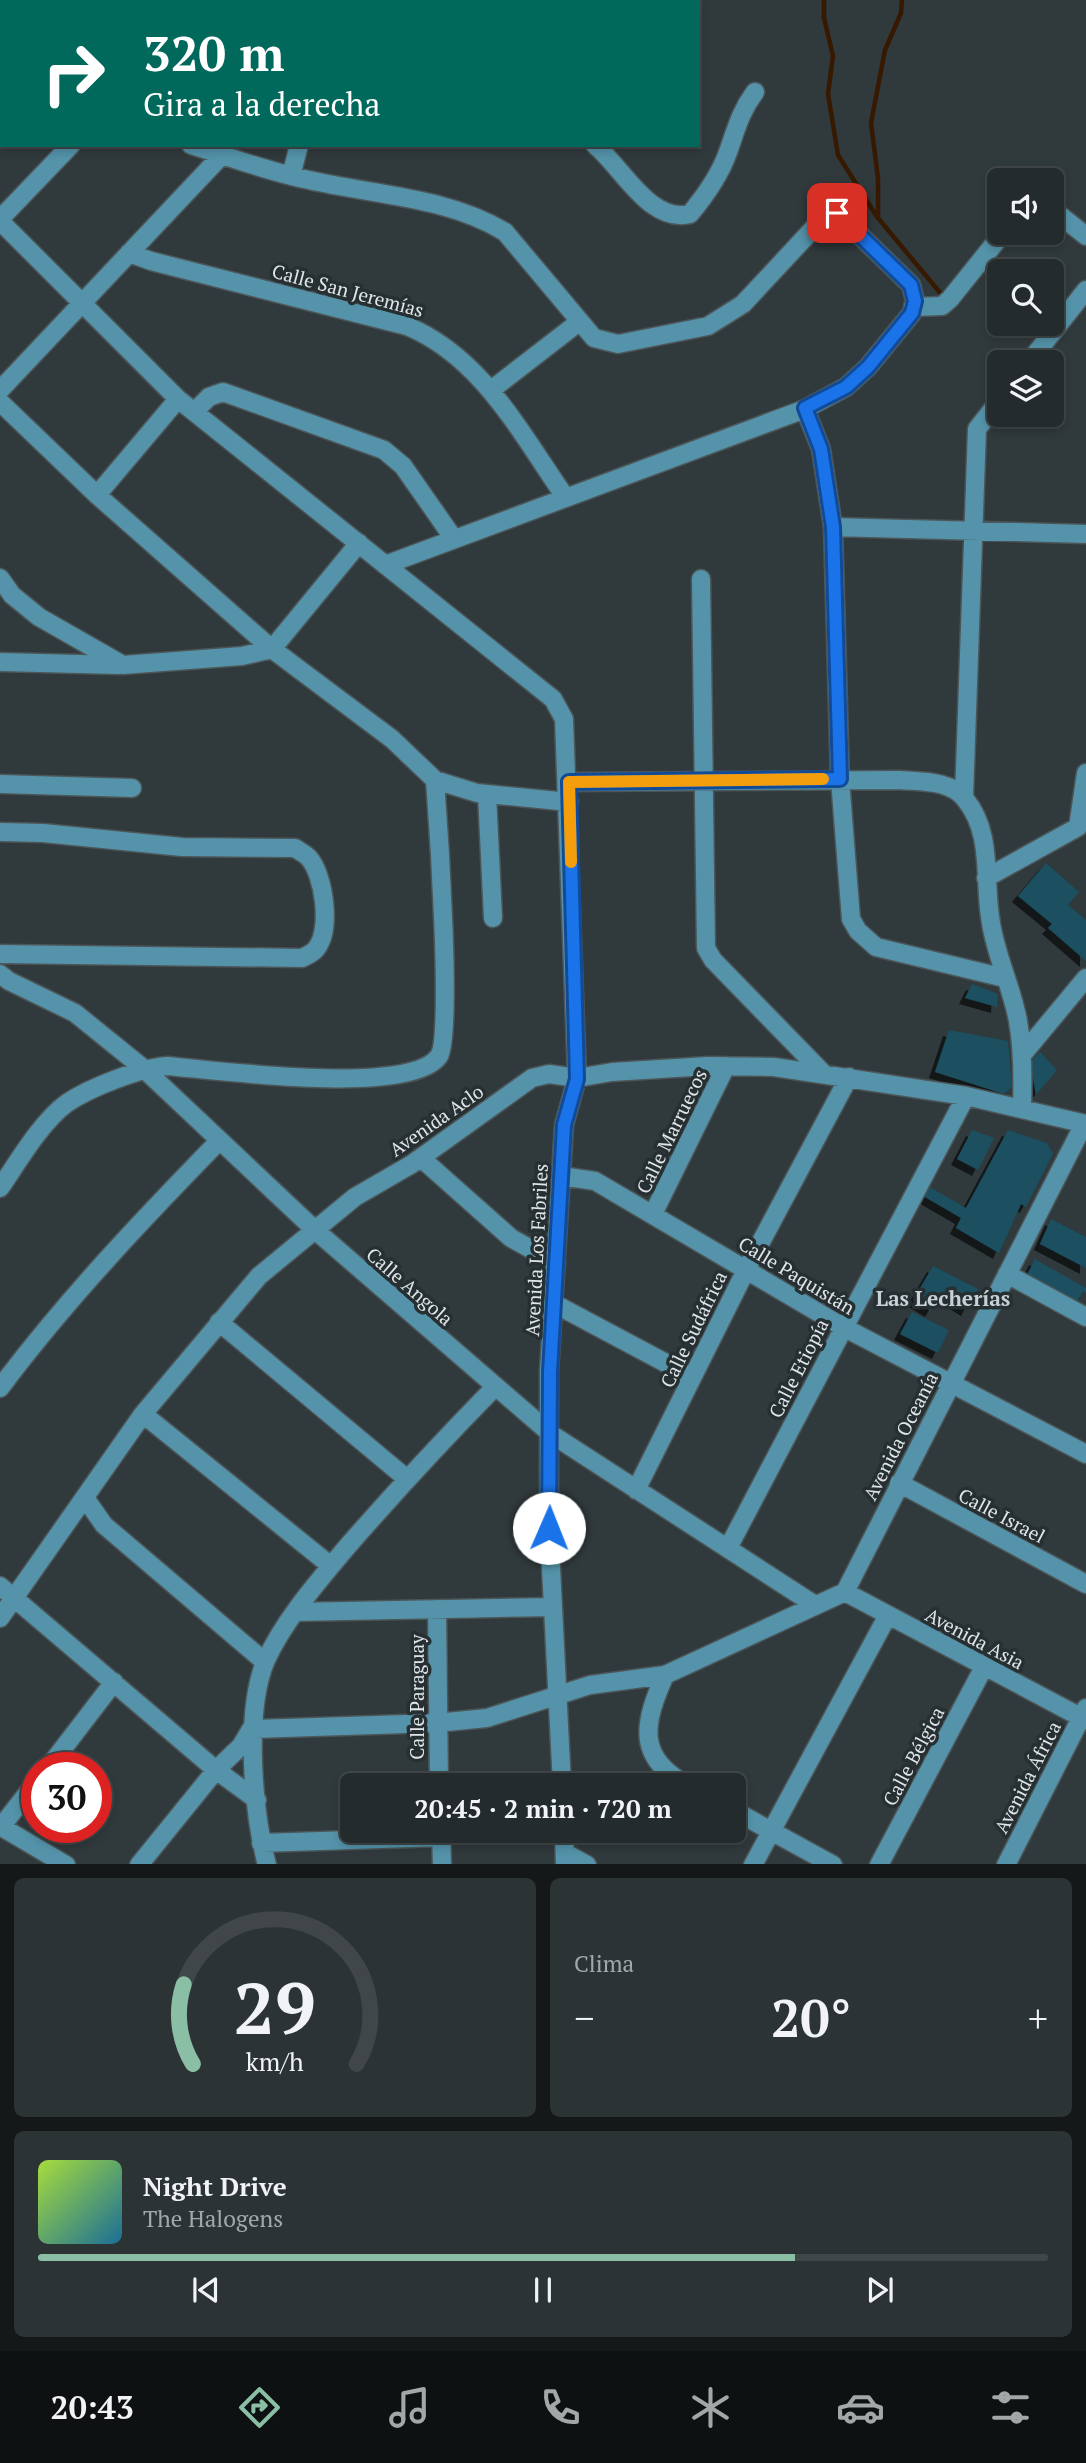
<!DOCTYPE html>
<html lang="es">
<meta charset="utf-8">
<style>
:root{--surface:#242b2d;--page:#2c3335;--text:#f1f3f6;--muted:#a3a7aa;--line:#414749;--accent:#8abfa5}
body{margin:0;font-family:"PT Serif",serif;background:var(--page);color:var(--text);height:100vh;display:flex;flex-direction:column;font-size:26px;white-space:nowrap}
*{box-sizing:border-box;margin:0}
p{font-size:23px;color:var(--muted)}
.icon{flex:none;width:38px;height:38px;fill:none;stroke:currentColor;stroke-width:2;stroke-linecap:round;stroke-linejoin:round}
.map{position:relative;height:1864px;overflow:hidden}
.details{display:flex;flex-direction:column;gap:14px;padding:14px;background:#141819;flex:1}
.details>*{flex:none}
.hud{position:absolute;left:0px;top:0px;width:700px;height:147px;box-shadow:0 4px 10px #0003,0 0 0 2px var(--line);background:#00695c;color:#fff;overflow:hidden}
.buttons{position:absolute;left:987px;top:168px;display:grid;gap:14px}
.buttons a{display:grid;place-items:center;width:77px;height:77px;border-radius:10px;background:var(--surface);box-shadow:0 4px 10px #0003,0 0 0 2px var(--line);font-size:35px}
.speed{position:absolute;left:21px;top:1752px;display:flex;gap:14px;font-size:35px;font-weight:700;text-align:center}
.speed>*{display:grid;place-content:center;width:91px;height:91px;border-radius:50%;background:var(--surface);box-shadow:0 4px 10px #0003,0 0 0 2px var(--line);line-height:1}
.speed .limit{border:10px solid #d22;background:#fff;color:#111}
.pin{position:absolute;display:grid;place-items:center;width:60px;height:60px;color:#fff;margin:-30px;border-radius:14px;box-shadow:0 4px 10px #0006}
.me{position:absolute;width:77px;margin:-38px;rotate:1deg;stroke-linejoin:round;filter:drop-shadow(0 0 5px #0008)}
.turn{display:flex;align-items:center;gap:24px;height:147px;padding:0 28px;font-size:32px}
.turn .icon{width:91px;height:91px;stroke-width:2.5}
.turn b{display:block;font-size:49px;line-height:60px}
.big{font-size:52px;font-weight:800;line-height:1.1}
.details .card{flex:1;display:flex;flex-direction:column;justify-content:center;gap:10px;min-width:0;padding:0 24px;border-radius:10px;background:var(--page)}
.details .dial{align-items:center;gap:0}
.dial svg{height:182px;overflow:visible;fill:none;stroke:var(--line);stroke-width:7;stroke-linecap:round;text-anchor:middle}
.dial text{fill:var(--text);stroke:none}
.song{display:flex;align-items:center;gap:21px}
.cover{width:84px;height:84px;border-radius:10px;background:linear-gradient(135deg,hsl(80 70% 55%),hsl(200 70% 35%))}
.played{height:7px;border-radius:4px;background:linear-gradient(90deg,var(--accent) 75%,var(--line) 75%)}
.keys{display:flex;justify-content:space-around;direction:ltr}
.heat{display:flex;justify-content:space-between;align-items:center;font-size:38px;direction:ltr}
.details .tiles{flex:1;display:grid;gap:14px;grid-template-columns:1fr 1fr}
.card:last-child{grid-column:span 2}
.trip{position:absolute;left:340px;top:1773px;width:406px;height:70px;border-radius:10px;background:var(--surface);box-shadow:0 4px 10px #0003,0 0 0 2px var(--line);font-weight:800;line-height:70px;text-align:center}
.menu{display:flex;height:112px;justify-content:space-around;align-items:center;background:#0e1112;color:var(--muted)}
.menu .icon{width:49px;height:49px}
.menu .on{color:var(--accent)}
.menu b{font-size:32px;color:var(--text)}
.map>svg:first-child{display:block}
</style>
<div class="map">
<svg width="1086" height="1865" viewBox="0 0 1086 1865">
<defs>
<filter id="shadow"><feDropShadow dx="-6" dy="6" stdDeviation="0" flood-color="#0009"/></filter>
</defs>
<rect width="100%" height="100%" fill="#30393c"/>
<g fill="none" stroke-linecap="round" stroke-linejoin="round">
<path stroke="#361900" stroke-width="4.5" d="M824 0V18L833 56 828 94 838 155 877 217
M902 0 901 13 885 50 871 123 878 178V218L942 295"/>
</g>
<path fill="#1a4f60" filter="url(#shadow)" d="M1046 863 1079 892 1068 905 1086 920V961L1048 928 1052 924 1018 896Z
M972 984 998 994 997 1007 965 998Z
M949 1030 1008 1041 1012 1087 1004 1094 935 1072Z
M1040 1052 1057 1070 1036 1095 1030 1062Z
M972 1130 994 1138 978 1170 957 1159Z
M1008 1130 1047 1143 1053 1154 1026 1207 1021 1204 999 1253 956 1228 961 1218 918 1193 923 1183 966 1208Z
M1051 1219 1086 1237V1268L1040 1244Z
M1035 1259 1086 1288V1293L1083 1291 1074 1308 1024 1281Z
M933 1266 978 1289 967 1310 941 1294 931 1311 913 1300Z
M912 1312 949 1330 938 1353 900 1334Z"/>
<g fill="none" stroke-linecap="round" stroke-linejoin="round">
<defs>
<path id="minor" d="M121 0 125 2
M191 145C230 157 269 172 309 180 374 195 448 197 505 232L594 338 618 344 708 326 743 304 825 216 837 213 911 285 915 301 912 313 868 367 846 387 805 409 385 565
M595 145C622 167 650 224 690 214 705 196 720 175 728 152 736 130 740 112 755 92
M291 176 299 145
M1052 209 1086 236
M0 219 71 145
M0 221 178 399 553 699 564 719 577 1078 564 1125 549 1372V1528L562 1785
M129 253 151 261 407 326C482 357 521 434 566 498
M913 307 942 306 950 299 1003 233
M1029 362 1086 290
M0 390 222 155
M491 390 579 322
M0 402 97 495 272 649 392 739 435 780 477 793 569 802
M805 409 821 449 833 527 840 779 851 919 858 931 876 947 1005 978
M194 412 209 397 223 392 384 450 403 466 454 539
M97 495 178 399
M833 527 1086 534
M0 578 12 595 39 617 123 665 242 656 272 649 359 543
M701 579 706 948 713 960 824 1074
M0 662 119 665
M569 782 900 780C922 782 950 780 965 799 994 834 983 882 991 923 996 956 1012 988 1018 1021 1023 1050 1023 1078 1022 1107
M0 784 132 788
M487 794 493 918
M964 797 977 429 999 401
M0 832 43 833 182 847 295 848C299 851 306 854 309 858 324 875 332 930 316 949 313 953 306 956 302 958L0 954
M986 878 1078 827 1086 773
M0 974 9 981 75 1013 143 1068 315 1230 551 1434 815 1605
M1022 1055 1086 978
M421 1158 511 1238 556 1263
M561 1176 595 1181 843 1327 1086 1454
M0 1188C18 1162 41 1122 67 1103 91 1087 140 1068 167 1066 216 1070 411 1097 439 1056 453 1036 438 819 435 780
M653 1214 726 1066
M1007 1274 1086 1317
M553 1303 692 1377
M219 1322 406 1478
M0 1388C66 1300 142 1220 219 1141
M143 1414 331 1566
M899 1483 1086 1584
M636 1490 747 1268 849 1077
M85 1498 104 1525 265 1662
M728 1548 966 1096
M0 1586 216 1770 257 1800
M845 1592 1086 1720
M437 1609 439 1785
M295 1612 553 1607
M0 1618 143 1414 259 1276 355 1197 412 1164 532 1078 549 1074 577 1078 612 1072 708 1066 774 1067 966 1096 1086 1124
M665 1675C644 1722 635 1757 687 1785
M251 1729 436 1723 487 1718 590 1685 665 1675 845 1592 1084 1124
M48 1768 114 1682
M733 1810 833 1865
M0 1826 66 1865
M1 1827 37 1781
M441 1830 442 1865
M564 1830 565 1865
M261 1843 441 1837
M565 1853 587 1865
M139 1865 216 1770 241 1746 251 1729
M267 1865C253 1812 244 1711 266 1660 285 1619 317 1583 346 1548 394 1493 443 1440 494 1388
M753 1865 888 1615
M879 1865 984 1667
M1006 1865 1086 1708"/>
</defs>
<use href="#minor" stroke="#4c5558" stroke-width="21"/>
<use href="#minor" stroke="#5493a9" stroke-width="18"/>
</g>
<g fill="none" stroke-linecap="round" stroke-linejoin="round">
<defs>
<path id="route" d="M549 1528 550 1372 564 1125 577 1079 569 782 840 779 833 527 821 449 805 408 846 387 868 367 912 313 915 301 911 285 837 213"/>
</defs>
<use href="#route" stroke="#114b97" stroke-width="18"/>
<use href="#route" stroke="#1a73e8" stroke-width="12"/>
<path stroke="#f59e0b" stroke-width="12" d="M571 862 569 782 823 779"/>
</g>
<g text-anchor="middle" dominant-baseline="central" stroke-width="7" stroke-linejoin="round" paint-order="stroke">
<g font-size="19" fill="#e0e5e8" stroke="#262f32">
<text transform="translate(348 290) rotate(15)">Calle San Jeremías</text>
<text transform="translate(436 1120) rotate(-35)">Avenida Aclo</text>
<text transform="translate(671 1131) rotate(-64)">Calle Marruecos</text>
<text transform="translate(536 1250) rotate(-87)">Avenida Los Fabriles</text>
<text transform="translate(797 1275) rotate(31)">Calle Paquistán</text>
<text transform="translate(410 1286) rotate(41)">Calle Angola</text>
<text transform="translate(693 1329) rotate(-64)">Calle Sudáfrica</text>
<text transform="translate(798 1368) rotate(-63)">Calle Etiopía</text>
<text transform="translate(900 1436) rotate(-63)">Avenida Oceanía</text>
<text transform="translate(1002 1515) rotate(28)">Calle Israel</text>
<text transform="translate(975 1638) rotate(28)">Avenida Asia</text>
<text transform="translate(416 1697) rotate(-90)">Calle Paraguay</text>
<text transform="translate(913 1756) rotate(-62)">Calle Bélgica</text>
<text transform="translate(1027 1777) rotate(-63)">Avenida África</text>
</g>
<g font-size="21" font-weight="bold" fill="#c8d2d6" stroke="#262f32">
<text x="943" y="1298">Las Lecherías</text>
</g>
</g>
</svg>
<div class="buttons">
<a><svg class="icon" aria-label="sound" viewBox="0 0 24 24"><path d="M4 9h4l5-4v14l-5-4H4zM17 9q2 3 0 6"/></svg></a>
<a><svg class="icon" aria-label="search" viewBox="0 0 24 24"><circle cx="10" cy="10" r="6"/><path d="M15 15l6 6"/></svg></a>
<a><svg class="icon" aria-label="layers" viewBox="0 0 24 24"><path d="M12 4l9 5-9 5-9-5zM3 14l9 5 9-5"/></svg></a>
</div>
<div class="speed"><div class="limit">30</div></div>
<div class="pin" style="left:837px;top:213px;background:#d93025"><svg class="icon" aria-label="arrive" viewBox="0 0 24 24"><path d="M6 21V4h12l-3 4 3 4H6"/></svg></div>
<svg class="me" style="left:549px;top:1528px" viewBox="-20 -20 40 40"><circle r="19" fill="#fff"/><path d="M0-13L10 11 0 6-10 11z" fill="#1a73e8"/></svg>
<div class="trip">20:45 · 2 min · 720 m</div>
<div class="hud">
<div class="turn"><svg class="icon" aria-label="right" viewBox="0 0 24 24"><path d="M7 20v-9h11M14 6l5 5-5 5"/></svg><div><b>320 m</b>Gira a la derecha</div></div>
</div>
</div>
<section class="details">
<div class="tiles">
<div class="card dial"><svg viewBox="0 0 100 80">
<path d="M14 69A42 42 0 1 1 86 69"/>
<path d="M14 69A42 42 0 0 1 10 34" stroke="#8abfa5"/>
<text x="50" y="56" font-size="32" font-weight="700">29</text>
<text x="50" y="72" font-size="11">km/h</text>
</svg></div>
<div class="card"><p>Clima</p>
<div class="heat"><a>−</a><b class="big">20°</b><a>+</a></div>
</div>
<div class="card">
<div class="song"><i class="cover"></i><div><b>Night Drive</b><p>The Halogens</p></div></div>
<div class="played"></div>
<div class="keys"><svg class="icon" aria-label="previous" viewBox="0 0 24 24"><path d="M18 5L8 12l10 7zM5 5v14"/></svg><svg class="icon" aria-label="pause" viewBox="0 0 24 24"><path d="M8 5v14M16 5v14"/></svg><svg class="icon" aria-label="next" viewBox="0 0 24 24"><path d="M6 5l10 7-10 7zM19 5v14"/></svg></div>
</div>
</div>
</section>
<nav class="menu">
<b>20:43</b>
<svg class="icon on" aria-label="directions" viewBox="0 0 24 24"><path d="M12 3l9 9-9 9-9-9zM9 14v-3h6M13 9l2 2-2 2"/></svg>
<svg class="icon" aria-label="music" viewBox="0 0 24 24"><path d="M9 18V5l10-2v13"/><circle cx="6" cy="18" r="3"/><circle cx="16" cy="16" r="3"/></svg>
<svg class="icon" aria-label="phone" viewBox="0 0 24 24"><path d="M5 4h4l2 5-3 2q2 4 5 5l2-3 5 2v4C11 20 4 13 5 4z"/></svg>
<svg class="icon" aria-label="climate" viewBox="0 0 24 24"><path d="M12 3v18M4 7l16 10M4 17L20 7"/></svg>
<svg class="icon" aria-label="car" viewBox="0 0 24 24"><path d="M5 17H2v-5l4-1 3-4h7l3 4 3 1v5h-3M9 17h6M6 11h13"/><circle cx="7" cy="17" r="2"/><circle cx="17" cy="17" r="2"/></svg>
<svg class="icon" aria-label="filters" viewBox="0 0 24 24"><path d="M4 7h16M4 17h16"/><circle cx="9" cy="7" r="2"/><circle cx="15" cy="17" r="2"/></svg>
</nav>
